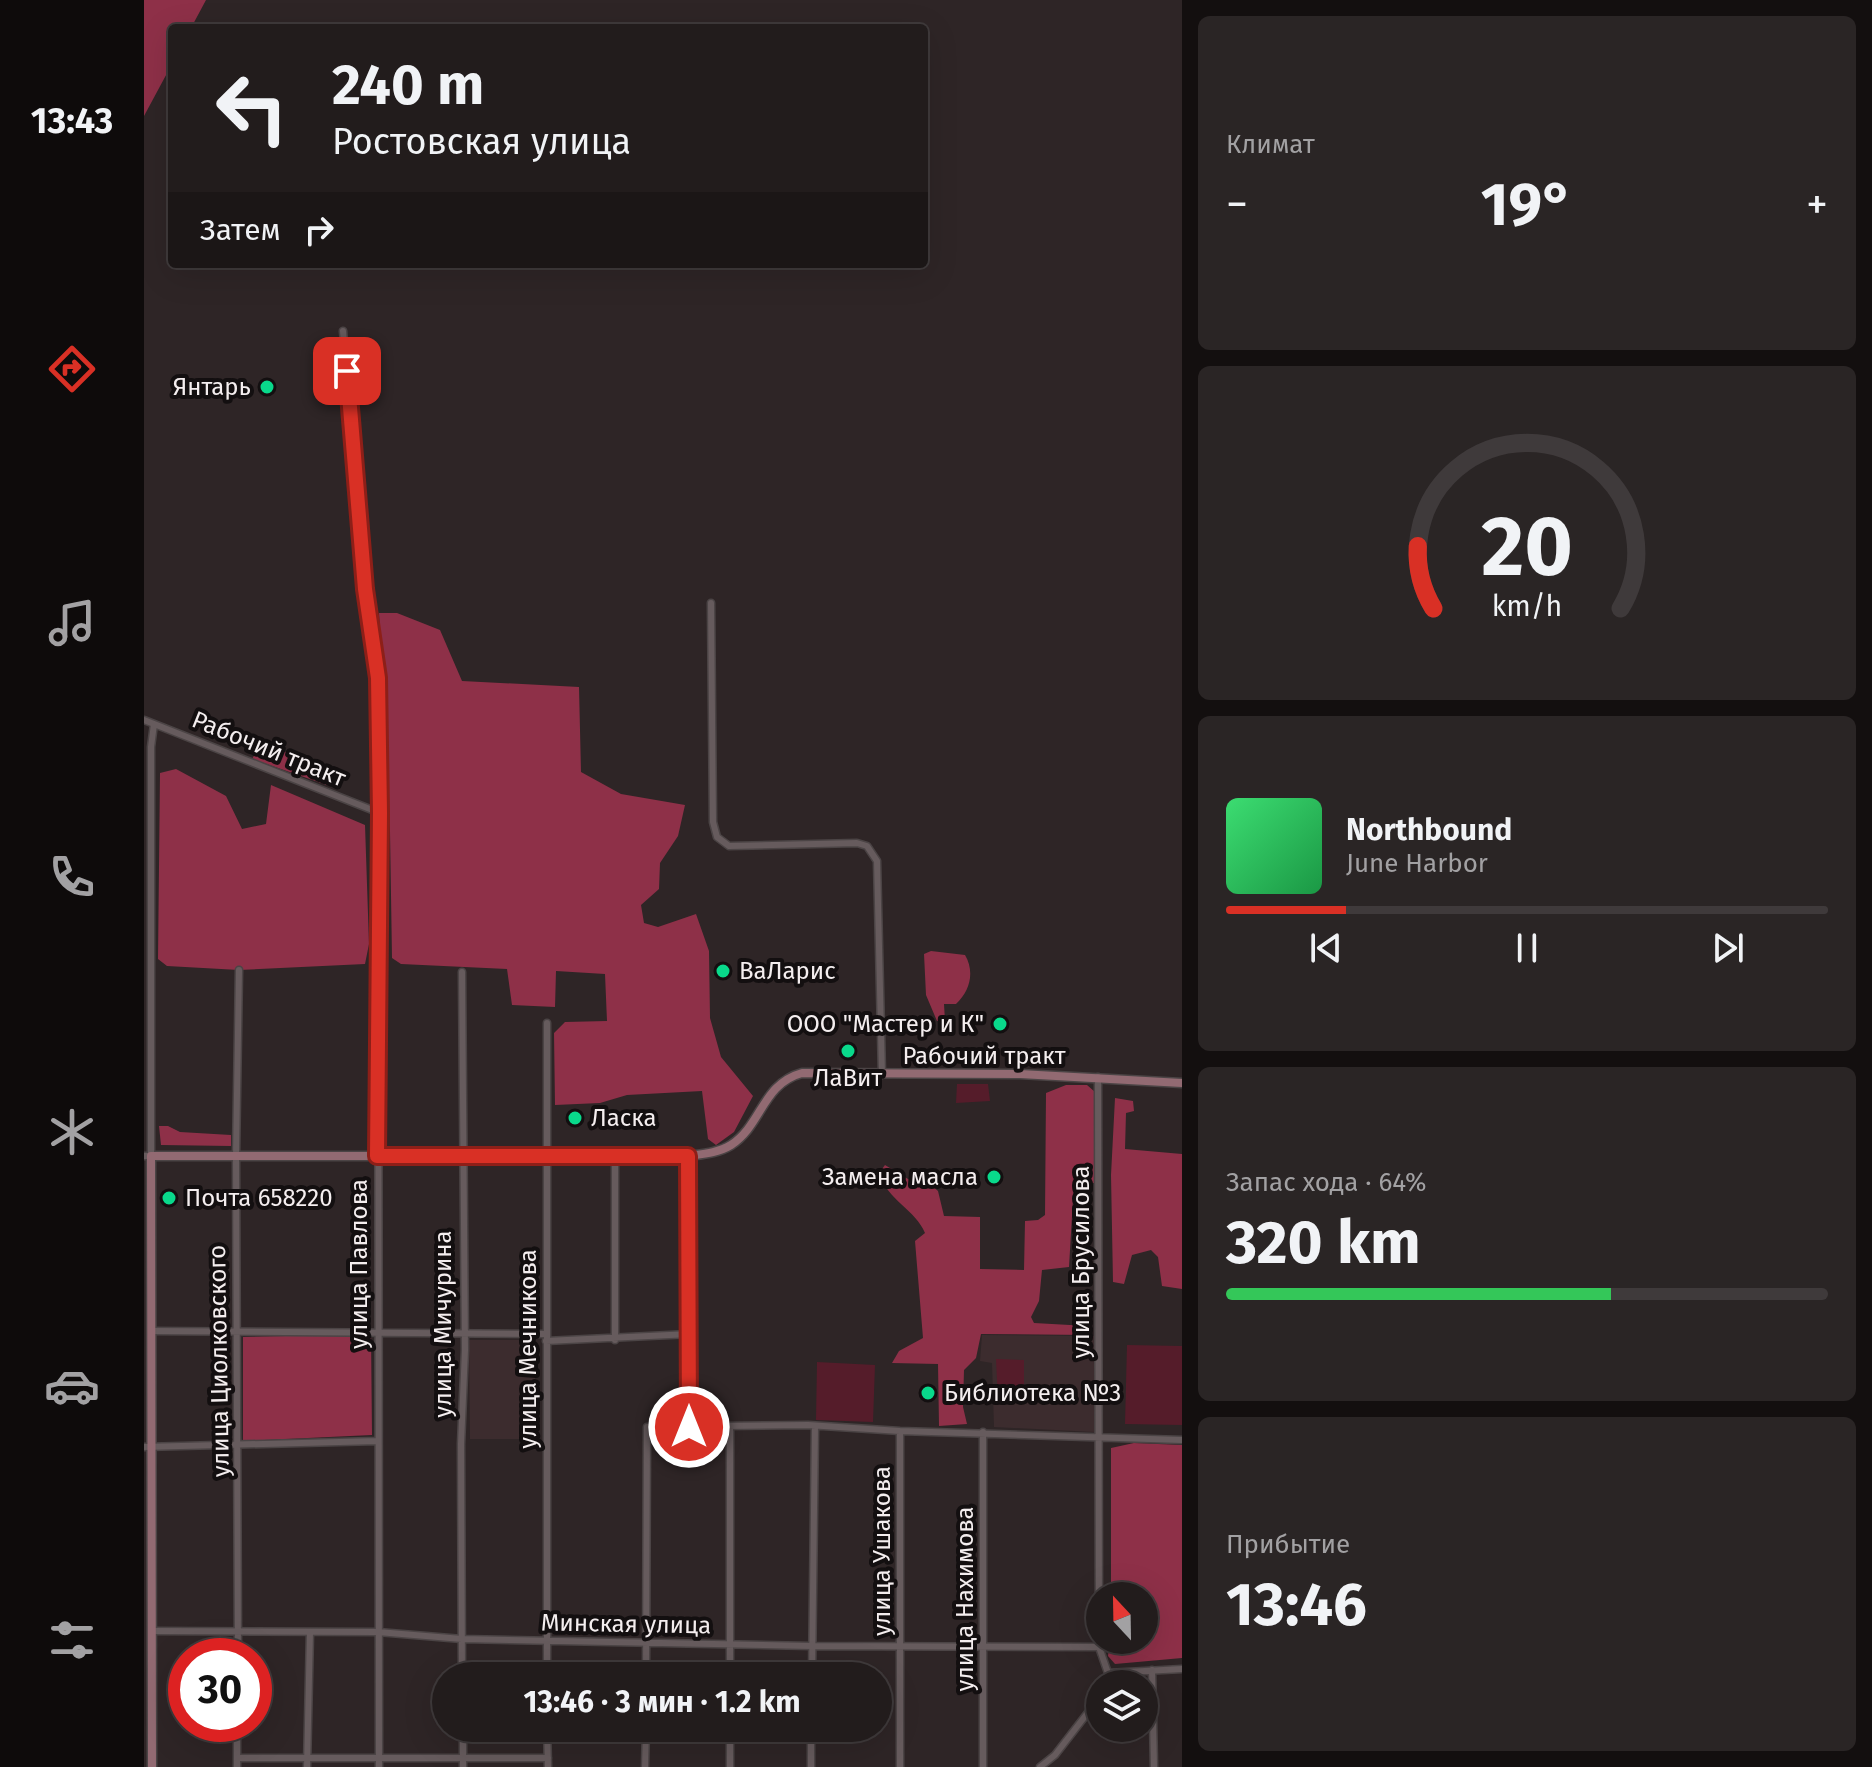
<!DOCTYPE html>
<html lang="ru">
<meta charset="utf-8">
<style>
:root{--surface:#221c1c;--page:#2a2525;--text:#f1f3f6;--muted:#a2a1a3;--line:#3f3a3b;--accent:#d93025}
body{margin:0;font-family:"Fira Sans",sans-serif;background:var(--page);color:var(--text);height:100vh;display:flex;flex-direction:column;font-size:30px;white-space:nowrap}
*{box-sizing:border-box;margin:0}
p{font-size:26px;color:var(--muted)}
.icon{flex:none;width:44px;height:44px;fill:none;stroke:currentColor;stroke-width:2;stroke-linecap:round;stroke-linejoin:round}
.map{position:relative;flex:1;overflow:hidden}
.drawer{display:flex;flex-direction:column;gap:16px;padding:16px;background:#130f0f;width:690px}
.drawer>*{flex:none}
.guide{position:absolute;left:24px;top:24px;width:760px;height:244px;border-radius:8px;box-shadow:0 8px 32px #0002,0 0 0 2px var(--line);background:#221c1c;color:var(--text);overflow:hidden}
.needle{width:52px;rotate:338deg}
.fabs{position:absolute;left:942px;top:1582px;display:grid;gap:16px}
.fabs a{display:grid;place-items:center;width:72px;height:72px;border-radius:50%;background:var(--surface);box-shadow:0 8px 32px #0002,0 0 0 2px var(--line);font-size:40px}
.speed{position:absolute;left:24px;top:1638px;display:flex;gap:16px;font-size:40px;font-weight:700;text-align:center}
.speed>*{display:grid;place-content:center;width:104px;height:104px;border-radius:50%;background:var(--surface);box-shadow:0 8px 32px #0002,0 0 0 2px var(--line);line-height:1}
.speed .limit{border:12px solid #d22;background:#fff;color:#111}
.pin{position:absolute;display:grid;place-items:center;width:68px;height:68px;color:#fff;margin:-34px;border-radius:16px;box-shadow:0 4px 12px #0006}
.me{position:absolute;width:88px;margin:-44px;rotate:0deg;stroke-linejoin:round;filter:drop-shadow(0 0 6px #0008)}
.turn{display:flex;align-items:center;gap:28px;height:168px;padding:0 32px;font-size:36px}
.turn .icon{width:104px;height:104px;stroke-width:2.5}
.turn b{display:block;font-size:56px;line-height:68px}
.then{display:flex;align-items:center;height:76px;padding:0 32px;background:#0003;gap:16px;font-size:30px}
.big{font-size:60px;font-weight:700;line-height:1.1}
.drawer .widget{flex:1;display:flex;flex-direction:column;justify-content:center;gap:12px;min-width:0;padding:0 28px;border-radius:12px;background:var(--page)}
.drawer .dial{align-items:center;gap:0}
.dial svg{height:208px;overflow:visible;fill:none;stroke:var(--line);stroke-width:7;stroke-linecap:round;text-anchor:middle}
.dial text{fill:var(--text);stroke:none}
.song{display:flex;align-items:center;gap:24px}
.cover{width:96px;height:96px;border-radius:12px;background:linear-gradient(135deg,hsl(140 70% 55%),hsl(140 70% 35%))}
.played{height:8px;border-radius:4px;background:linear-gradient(90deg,var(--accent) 20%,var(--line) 20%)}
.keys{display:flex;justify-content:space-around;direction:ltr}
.heat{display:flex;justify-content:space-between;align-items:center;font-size:44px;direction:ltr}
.charge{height:12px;border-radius:6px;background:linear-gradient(90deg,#34c759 64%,var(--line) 0)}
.trip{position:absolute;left:288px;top:1662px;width:460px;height:80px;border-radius:40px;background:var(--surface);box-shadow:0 8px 32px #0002,0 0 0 2px var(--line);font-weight:700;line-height:80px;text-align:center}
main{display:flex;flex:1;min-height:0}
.dock{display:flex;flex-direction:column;width:144px;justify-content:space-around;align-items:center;background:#0e0b0b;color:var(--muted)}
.dock .icon{width:56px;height:56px}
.dock .selected{color:var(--accent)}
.dock b{font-size:36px;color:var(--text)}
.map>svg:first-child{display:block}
</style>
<main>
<nav class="dock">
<b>13:43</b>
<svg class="icon selected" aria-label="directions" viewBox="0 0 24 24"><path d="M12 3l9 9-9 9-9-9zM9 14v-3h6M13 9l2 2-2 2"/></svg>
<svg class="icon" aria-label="music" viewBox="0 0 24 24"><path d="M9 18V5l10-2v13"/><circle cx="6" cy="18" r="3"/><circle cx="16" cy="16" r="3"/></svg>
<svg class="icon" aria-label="phone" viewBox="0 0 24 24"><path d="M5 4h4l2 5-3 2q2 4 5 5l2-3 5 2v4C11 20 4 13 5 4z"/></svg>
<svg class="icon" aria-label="climate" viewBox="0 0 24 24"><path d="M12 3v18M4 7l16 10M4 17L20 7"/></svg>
<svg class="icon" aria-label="car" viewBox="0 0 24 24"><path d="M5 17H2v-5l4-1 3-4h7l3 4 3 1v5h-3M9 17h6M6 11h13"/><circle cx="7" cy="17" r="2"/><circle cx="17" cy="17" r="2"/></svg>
<svg class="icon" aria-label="filters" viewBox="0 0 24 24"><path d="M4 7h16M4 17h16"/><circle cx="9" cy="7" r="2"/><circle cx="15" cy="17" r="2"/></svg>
</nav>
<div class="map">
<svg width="1038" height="1767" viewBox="0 0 1038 1767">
<rect width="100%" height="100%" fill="#2e2526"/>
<path fill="#3c2c2e" d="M838 1335 950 1336V1432L850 1427 848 1363 836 1361Z
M325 1340H391V1439H326Z"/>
<path fill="#551c2a" d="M813 1084H844L846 1101 812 1103Z
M983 1345 1038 1346V1425L981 1424Z
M852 1359 880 1360V1401L854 1402Z
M673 1362 731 1365 729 1422 672 1420Z"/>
<path fill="#8e3048" d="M0 0H62L47 28H28V64L0 116Z
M235 613H253L296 630 318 681 435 687 437 772 477 794 541 805 534 836 516 863 515 889 497 905 500 923 514 927 552 914 565 951 566 1018 577 1057 609 1096 590 1132 572 1145 564 1139 558 1091 483 1095 456 1103 411 1105 410 1033 421 1022 463 1021 461 974 412 971 411 1007 368 1005 363 969 257 964 248 958 246 832Z
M133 749 187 767 192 774 186 786 108 759 111 754 128 753Z
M32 769 82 796 98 829 122 824 127 785 221 825 225 944 221 964 95 970 23 966 14 959 16 773Z
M787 951 821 955C831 972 826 991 812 1004H800L801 1021H793L782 995 780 954Z
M922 1085H943L951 1092 952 1176 950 1183 930 1182 925 1267 898 1270 895 1301 887 1317 890 1323 944 1326 943 1335 837 1334 832 1358 820 1370 819 1407 823 1424 795 1426 794 1364 748 1363 755 1351 779 1338 771 1241 781 1233C772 1210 743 1200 735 1173L741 1165 769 1182 787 1185 794 1191 800 1216 836 1217V1269L880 1270 881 1221 894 1220 901 1215 902 1093Z
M971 1098 989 1101 990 1111 982 1113 981 1149 1038 1154V1289L1018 1286 1014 1257 1007 1250 988 1255 980 1284 969 1282 967 1175Z
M15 1126H24L36 1132 87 1135V1146L17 1145Z
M227 1334 228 1435 99 1441V1337Z
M990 1443 1038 1445V1658L971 1664 964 1656 966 1640H1000V1596H967V1448Z"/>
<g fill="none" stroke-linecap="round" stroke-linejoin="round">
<defs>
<path id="street" d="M199 331 221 589 234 678 235 1767
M567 603 569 822 573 837 585 846 713 843 723 846 733 861 738 1075
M0 720 236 813
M318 972 321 1350 317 1444 318 1676
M954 1077 955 1647 964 1673 960 1684
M0 1156H7V747L10 724
M544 1156 545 1427
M471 1158V1340
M8 1331 403 1334
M402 1341 546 1334
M586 1426V1676
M839 1432V1767
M0 1447 233 1441
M8 1631 234 1632 318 1639 668 1646 955 1647
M94 1656 92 1156 95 970
M1008 1670 1010 1767
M964 1673 1038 1669
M403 1676V1023
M502 1676 503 1427 664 1425 756 1431 1038 1440
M668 1676 671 1427
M319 1728V1767
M403 1728 404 1767
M586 1728V1767
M93 1758H404
M93 1767V1724
M163 1767 166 1632
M501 1767 502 1728
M667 1767V1728
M756 1767V1431
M896 1767 911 1755 956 1697"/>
<path id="secondary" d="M8 1767 7 1156H544C558 1154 574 1153 587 1145 618 1125 618 1084 658 1073L876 1074 1038 1083"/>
</defs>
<use href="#street" stroke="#4b4445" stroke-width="9"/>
<use href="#secondary" stroke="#4b4445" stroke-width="11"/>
<use href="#street" stroke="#665b5d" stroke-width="6"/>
<use href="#secondary" stroke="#926a72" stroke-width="8"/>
</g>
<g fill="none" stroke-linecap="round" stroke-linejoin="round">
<defs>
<path id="route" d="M203 371 221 589 234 678 236 813 233 1156H544L545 1427"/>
</defs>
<use href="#route" stroke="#8d1f18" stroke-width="20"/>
<use href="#route" stroke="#d93025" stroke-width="14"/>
</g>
<g fill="#09d98b" stroke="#130f10" stroke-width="3">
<circle cx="123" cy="387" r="8"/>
<circle cx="579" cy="971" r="8"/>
<circle cx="856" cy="1024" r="8"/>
<circle cx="704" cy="1051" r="8"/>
<circle cx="431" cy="1118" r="8"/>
<circle cx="850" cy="1177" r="8"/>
<circle cx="25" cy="1198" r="8"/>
<circle cx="784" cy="1393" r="8"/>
</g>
<g text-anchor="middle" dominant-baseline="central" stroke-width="8" stroke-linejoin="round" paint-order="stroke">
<g font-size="24" fill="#f4eeef" stroke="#130f10" text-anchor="start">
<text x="107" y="387" text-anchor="end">Янтарь</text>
<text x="595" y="971">ВаЛарис</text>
<text x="840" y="1024" text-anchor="end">ООО "Мастер и К"</text>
<text x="704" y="1078" text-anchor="middle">ЛаВит</text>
<text x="447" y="1118">Ласка</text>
<text x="834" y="1177" text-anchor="end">Замена масла</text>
<text x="41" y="1198">Почта 658220</text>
<text x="800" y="1393">Библиотека №3</text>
</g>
<g font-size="24" fill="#f4eeef" stroke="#130f10">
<text transform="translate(125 749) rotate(22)">Рабочий тракт</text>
<text x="840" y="1056">Рабочий тракт</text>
<text transform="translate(937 1262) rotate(-90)">улица Брусилова</text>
<text transform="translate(215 1264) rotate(-90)">улица Павлова</text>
<text transform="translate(299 1324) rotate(-90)">улица Мичурина</text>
<text transform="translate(384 1349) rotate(-90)">улица Мечникова</text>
<text transform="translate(75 1361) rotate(-91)">улица Циолковского</text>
<text transform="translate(738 1551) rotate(-90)">улица Ушакова</text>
<text transform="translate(821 1599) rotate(-90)">улица Нахимова</text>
<text transform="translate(482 1624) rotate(1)">Минская улица</text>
</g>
</g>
</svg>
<div class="fabs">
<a><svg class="needle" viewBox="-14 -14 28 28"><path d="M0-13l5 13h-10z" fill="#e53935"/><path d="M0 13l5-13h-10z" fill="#a2a1a3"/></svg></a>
<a><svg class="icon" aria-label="layers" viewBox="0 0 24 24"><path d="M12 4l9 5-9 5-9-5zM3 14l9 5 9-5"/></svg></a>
</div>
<div class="speed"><div class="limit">30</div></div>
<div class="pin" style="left:203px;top:371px;background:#d93025"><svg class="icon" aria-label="arrive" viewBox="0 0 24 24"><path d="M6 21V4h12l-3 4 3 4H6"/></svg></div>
<svg class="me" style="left:545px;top:1427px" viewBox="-20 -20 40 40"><circle r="17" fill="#d93025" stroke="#fff" stroke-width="3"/><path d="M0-11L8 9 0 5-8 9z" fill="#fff"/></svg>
<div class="trip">13:46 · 3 мин · 1.2 km</div>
<div class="guide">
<div class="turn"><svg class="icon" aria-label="left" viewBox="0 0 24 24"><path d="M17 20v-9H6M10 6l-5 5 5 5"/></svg><div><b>240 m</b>Ростовская улица</div></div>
<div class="then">Затем<svg class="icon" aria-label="right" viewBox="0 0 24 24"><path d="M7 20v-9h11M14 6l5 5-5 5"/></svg></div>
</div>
</div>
<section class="drawer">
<div class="widget"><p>Климат</p>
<div class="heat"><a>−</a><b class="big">19°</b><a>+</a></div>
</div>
<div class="widget dial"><svg viewBox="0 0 100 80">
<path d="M14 69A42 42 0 1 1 86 69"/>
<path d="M14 69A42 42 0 0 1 8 45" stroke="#d93025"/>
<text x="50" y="56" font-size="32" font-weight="700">20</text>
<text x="50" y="72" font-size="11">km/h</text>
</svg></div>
<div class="widget">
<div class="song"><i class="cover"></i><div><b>Northbound</b><p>June Harbor</p></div></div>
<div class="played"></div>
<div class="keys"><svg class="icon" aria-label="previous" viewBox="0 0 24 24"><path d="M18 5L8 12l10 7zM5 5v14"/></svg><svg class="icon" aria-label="pause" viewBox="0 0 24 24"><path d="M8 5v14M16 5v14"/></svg><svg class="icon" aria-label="next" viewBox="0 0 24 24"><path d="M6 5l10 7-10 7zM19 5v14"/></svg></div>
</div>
<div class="widget"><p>Запас хода · 64%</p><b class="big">320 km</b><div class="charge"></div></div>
<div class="widget"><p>Прибытие</p><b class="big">13:46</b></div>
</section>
</main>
